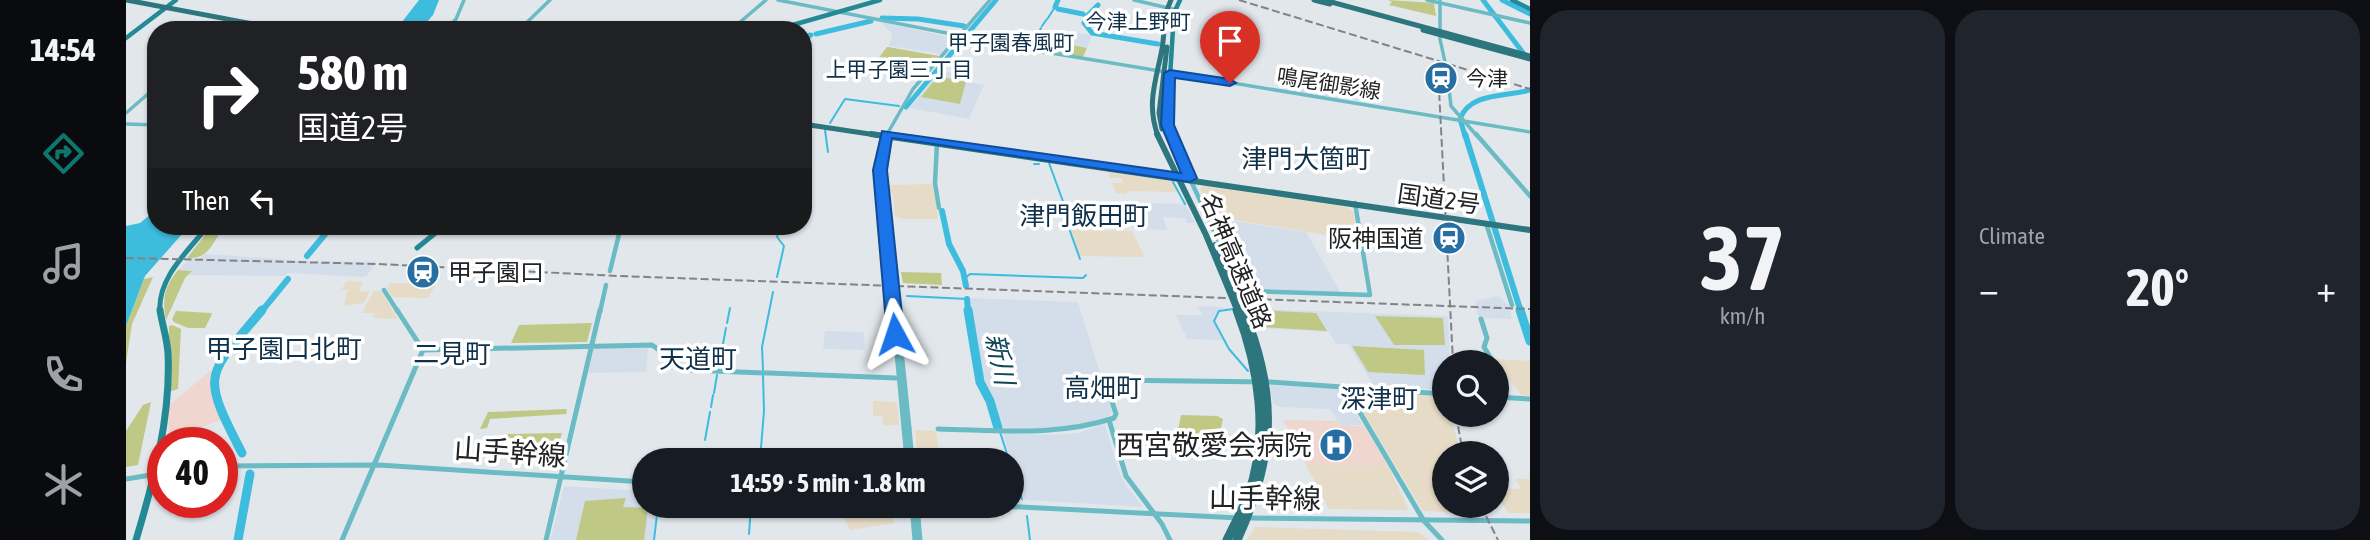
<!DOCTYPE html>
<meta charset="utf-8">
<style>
:root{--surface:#171b24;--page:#20242c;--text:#f1f3f6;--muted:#9ea1a6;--accent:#0f766e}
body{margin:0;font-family:"Asap Condensed","Noto Sans JP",sans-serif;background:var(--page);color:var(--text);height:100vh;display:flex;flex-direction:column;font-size:26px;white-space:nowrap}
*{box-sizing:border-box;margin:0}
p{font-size:23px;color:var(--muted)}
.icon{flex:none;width:38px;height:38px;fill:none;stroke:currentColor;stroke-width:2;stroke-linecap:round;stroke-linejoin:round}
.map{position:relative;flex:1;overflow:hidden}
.drawer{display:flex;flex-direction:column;gap:10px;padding:10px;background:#0d0f14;width:840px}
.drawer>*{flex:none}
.guide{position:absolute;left:21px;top:21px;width:665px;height:214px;border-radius:28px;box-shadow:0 2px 5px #0004;background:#202124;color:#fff;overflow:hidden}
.buttons{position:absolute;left:1306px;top:350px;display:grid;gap:14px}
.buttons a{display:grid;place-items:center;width:77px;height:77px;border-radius:50%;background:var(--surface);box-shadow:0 2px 5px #0004;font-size:35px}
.speed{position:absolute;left:21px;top:427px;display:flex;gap:14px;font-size:35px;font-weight:700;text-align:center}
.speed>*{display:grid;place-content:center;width:91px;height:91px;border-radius:50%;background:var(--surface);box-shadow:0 2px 5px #0004;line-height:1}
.speed .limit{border:10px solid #d22;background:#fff;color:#111}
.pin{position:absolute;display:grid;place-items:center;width:60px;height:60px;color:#fff;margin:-72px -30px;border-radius:50% 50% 50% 0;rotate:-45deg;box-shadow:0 0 7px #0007}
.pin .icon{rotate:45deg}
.me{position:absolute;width:77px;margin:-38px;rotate:355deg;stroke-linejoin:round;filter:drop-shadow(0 0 5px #0008)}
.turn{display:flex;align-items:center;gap:24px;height:147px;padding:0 35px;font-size:32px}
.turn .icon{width:91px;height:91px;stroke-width:2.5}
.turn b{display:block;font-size:49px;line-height:60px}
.then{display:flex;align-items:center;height:66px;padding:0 35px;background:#0003;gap:14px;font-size:26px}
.big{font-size:52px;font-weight:700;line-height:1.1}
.drawer .widget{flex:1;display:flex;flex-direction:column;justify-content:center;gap:10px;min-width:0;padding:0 24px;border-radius:28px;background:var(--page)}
.drawer .dial{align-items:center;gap:0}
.dial b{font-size:91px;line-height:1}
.heat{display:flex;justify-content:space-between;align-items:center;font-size:38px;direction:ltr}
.drawer .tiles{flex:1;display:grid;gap:10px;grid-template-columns:repeat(2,1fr)}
.trip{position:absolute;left:506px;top:448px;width:392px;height:70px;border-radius:35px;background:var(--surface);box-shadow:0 2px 5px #0004;font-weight:700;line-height:70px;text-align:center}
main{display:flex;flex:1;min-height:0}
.tabs{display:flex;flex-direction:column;width:126px;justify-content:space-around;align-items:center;background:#090b0e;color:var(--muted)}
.tabs .icon{width:49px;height:49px}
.tabs .current{color:var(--accent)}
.tabs b{font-size:32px;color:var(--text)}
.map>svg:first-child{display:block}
</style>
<main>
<nav class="tabs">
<b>14:54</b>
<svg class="icon current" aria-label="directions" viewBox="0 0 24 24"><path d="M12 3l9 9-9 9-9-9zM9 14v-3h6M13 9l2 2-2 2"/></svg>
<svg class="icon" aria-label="music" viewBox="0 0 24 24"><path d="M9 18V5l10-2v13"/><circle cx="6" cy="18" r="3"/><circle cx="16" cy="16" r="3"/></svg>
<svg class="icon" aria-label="phone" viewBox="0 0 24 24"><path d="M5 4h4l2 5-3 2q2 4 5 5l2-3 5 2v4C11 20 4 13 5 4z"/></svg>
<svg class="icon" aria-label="climate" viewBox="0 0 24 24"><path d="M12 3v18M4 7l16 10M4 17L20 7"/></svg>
</nav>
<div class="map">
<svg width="1404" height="540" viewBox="0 0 1404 540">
<rect width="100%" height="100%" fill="#e2e7ec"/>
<path fill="#e5dbc6" d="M982 172 1045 181 1053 192 1001 191V194L990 193 986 183H997L995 178H984Z
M807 184 812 219H777L769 216 767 194 763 192 762 185Z
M1078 186 1221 207 1227 211 1233 240 1095 218 1092 212H1086L1076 193 1074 188Z
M945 230 1006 231 1019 257 954 256Z
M221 281 237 282 233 292 244 291 238 303 218 306 222 289 215 290Z
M264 283 310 284 302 298 266 297 261 288Z
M248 291H255L272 319 247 318 248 313H236Z
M1367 359 1404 361V396L1395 395Z
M1241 392 1318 397V415H1325L1334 453H1318V506H1352L1355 514 1297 511 1236 410H1252Z
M747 401 771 402 773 425H757L756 416H747Z
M789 430 810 431 814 460H792Z
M1180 465 1262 466 1282 508 1281 510 1203 509Z
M1389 479H1404V513H1383L1370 495V488L1396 489Z
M712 506H767L768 523 724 530Z
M1129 527 1292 532 1303 540H1121Z"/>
<path fill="#d4deea" d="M755 22 828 38 814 54 763 46 766 34Z
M933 30 965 35 966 36 961 48 913 39 915 36 930 38Z
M814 71 840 75 842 82 858 85 843 119 784 108Z
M1152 76 1245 90 1248 103 1155 90Z
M995 202 1059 204 1069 223H1061L1059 218 1037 217 1041 230 1013 229Z
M1087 218 1180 232 1215 293 1130 290 1117 284Z
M80 254 183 261 250 262 241 276 236 277 162 273 159 276 62 275 66 271 52 270 64 258 72 259Z
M1373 296 1384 307 1386 319 1353 318 1349 304 1352 300Z
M843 298 952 302 986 412 983 416 949 428 892 430 873 427 865 401 855 382 849 353Z
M1072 306 1098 307 1089 315 1087 321 1097 340 1061 339 1050 315H1076Z
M1127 309 1322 316 1324 362H1318V390L1248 386 1222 344H1210L1203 332 1133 328Z
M699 331 738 332 739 350 697 349Z
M468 347H522L520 372 465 373 462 372Z
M1144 385 1211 389 1217 393 1237 425H1214L1204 409 1152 407 1147 403Z
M979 424 992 469 999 484 1017 507 899 500 876 433 930 435 952 433Z
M438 486 518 491V506H531L527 540H424Z"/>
<path fill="#efd6ce" d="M87 369 84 389 97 419 43 440 42 406Z
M1157 420 1211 421 1213 425 1238 426 1262 466 1180 465Z"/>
<path fill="#bfc885" d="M1262 0 1308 3 1310 16 1263 5 1266 2Z
M913 39 961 48 957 57 909 49Z
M761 47H762L813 56 793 80 743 71Z
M812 76 840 82 834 104 795 97Z
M86 226H98C87 242 83 260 61 258Z
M52 270 66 271 59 278 40 320C36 298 38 288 52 270Z
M775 272 815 273 816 285 777 283Z
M27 277 6 324 0 363V326L18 279Z
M1128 310 1190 313 1201 331 1134 327Z
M50 311 85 313 86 314 79 328H62L48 322 46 319Z
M1249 316 1317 318 1319 345H1268Z
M466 323 461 342 385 343 393 325Z
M46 325 55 329 52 389 43 392V326Z
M1226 346 1298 350 1299 375 1242 372Z
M25 402 12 465 0 467V431L17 405Z
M441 409 440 414 364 419 361 428 354 429 362 412Z
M1055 415 1091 416 1097 419 1092 441H1050Z
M436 433 431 449 377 445 382 434Z
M500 498 497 507 522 508 518 540H450L459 501Z"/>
<path fill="#3dbcdd" d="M293 0H313L307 15 294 30H266L272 27Z
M30 210V226H54L57 233 19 276 0 326V226L14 223Z"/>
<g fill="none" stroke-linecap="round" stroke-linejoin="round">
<path stroke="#3dbcdd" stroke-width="2" d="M922 18 929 7
M916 26 921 19
M906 47 915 28
M704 123 719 99 773 106
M699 130 702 152
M923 163 938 204 943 228
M908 164H913
M1047 182 1059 204
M944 231 954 259
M651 277 658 246 651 237 655 226
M838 279 844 274 957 278 960 275
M781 296 841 299
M1107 309 1093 311 1088 321 1103 349 1122 371
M601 323 604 308
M597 344 600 328
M595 354 596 349
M593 368 595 358
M637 370 636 347 647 292
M588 393 591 375
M585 407 587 395
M874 432 883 460
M579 440 584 412
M634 460 638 411 637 374
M886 467 896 499
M901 516 904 540
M623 534 625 506
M528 540 532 506"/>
<path stroke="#3dbcdd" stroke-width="5" d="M1357 0 1401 58
M1376 0 1404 14
M929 7 932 0
M932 9 957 14
M962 15 972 5
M961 16 958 23 966 33 1032 44
M756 18 792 19 838 26
M690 34 745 21
M677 37 685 35
M780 107 870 0
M1044 124 1046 76
M1339 136 1334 119C1344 92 1380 97 1404 90"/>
<path stroke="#3dbcdd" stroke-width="6" d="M1339 134 1395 312
M816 211 823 244 837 271 840 286
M181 256 206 226
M841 299 842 312
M135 312 162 279"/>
<path stroke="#3dbcdd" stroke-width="9" d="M842 310 854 382 864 401 872 428
M1394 310 1404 341
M116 453C74 372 80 377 136 310
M112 540 124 474"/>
<path stroke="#6bbbc4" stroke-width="3.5" d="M652 0 907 50 1404 132
M1008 0 1051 10
M1301 0 1404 23
M1314 1V39L1319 62
M613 23 640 0
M94 30 105 20
M320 30 330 19 338 0
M393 30 424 0
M1320 63 1325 106 1351 136
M1309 66 1314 67
M0 113 30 87
M0 124 30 125
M760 136 787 89 864 0"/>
<path stroke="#6bbbc4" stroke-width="4.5" d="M760 134C747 171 757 211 761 249
M1350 134 1404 196
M763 136 758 170 765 249
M811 143 809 183 813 208
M1065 181 1114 287 1121 291 1244 295 1229 203
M1360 223 1386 305
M484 271 495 226
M258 290 272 312
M474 312 480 285"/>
<path stroke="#6bbbc4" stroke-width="5" d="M1355 319 1361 338 1358 347 1364 357
M297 350 526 345 561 370 770 378
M1220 389 1298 521 1316 540
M1370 397 1404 399
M983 420 1000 476 1036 524 1044 540
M778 428 781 460
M783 428 786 460
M812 429C872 430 930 437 988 418L990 414 979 380 1144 382 1318 394
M96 466 253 465 518 482
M0 479 37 473
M786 506 789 540
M791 506 794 540
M873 506 1113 518
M1122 518 1404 521
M216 540 297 350 271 310
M420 540 474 310"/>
<path stroke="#238a95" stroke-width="4.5" d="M1386 0 1404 9
M649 30 754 0
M0 38 50 0
M1046 136 1041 125 1048 13 1054 0"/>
<path stroke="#238a95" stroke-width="5" d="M1045 134 1065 181
M291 248 318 226
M34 312C31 278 63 250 82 226"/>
<path stroke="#238a95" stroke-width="7" d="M10 540C28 480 45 416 42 353 41 338 36 324 34 310"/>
<path stroke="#2e767d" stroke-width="5" d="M0 0 159 30
M1188 0 1204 4
M1297 30 1404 59
M677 124 757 136"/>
<path stroke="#2e767d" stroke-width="6" d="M745 134 1404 230"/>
<path stroke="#818487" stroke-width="2" stroke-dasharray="8 3.5" stroke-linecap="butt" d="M1113 0 1404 89
M1312 70 1327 362
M0 258 252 264 493 276 1404 309
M1330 415 1337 453
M1355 506 1372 540"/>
<path stroke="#6bbbc4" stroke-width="4.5" d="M761 249 767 312
M765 249 771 312"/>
<path stroke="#6bbbc4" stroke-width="5" d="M767 310 778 428
M771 310 783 428"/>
<path stroke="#2e767d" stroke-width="5" d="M1198 0 1404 56
M1036 129 1033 113 1041 47
M1032 136C1020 104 1030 81 1036 49 1039 32 1037 16 1045 0"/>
<path stroke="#2e767d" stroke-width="6" d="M1031 134 1080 235 1112 312
M1089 245 1118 312"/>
<path stroke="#2e767d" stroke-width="9" d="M1101 540C1108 525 1116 511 1122 496 1144 436 1133 367 1111 310
M1111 540C1149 457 1152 395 1117 310"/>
</g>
<path fill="#1a73e8" stroke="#114b97" stroke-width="2" d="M1044 70 1104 79 1110 83 1104 86 1049 78 1048 125 1071 178 1064 182 766 138 761 170 778 334 775 339H763L761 334 747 170 756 131 1055 173 1035 125 1038 73Z"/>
<defs>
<symbol id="station-disc" viewBox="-11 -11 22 22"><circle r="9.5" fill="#276fa3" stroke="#fff"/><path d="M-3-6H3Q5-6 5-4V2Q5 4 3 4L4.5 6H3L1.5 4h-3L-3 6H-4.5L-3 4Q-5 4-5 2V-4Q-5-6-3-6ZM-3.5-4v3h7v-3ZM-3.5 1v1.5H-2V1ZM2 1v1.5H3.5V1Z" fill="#fff"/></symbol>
<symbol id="hospital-disc" viewBox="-11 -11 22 22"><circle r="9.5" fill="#276fa3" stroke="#fff"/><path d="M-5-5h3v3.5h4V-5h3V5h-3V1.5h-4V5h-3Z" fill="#fff"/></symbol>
</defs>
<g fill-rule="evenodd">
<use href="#station-disc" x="1296" y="59" width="38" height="38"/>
<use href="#station-disc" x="1304" y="219" width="38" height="38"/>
<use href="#station-disc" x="278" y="253" width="38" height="38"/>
<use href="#hospital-disc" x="1191" y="426" width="38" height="38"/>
</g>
<g text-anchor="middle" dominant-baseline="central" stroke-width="7" stroke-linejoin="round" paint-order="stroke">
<g font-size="21" fill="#10314b" stroke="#fff">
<text x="1012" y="21">今津上野町</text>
<text x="885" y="42">甲子園春風町</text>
<text x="773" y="69">上甲子園三丁目</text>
</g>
<g font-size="21" fill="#222325" stroke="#fff" text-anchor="start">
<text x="1340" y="78">今津</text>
</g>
<g font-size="21" fill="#222325" stroke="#fff">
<text transform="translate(1203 83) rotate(9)">鳴尾御影線</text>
</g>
<g font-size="24" fill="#222325" stroke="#fff">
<text transform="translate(1313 199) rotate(8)">国道2号</text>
<text transform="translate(1110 261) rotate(67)">名神高速道路</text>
</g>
<g font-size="24" fill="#222325" stroke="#fff" text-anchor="end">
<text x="1298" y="238">阪神国道</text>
<text x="322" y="272" text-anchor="start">甲子園口</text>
</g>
<g font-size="26" fill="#10314b" stroke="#fff">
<text x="1180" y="159">津門大箇町</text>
<text x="958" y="216">津門飯田町</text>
<text x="158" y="349">甲子園口北町</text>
<text x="326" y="354">二見町</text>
<text x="572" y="359">天道町</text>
<text x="977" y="388">高畑町</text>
<text x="1253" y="399">深津町</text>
</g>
<g font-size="26" font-style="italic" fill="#0e4552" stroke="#fff">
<text transform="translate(874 359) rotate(78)">新川</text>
</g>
<g font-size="28" fill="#222325" stroke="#fff" text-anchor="end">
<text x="1186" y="445">西宮敬愛会病院</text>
</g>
<g font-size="28" fill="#222325" stroke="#fff">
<text transform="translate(384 452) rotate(4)">山手幹線</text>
<text transform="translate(1139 498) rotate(1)">山手幹線</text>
</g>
</g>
</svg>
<div class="buttons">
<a><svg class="icon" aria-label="search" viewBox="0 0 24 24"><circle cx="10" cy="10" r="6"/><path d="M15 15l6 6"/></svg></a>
<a><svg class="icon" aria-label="layers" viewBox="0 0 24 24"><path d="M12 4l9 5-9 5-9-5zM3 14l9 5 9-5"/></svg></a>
</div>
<div class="speed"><div class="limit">40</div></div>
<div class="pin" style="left:1104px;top:83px;background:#d93025"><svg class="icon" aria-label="arrive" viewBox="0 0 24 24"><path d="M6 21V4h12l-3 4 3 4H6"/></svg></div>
<svg class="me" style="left:769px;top:334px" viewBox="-20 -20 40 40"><path d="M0-17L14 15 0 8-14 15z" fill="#1a73e8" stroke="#fff" stroke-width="4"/></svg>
<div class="trip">14:59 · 5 min · 1.8 km</div>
<div class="guide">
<div class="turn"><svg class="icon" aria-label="right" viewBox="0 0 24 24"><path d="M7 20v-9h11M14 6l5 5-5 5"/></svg><div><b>580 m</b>国道2号</div></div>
<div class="then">Then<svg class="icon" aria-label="left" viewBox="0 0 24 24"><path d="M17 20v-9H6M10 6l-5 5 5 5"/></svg></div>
</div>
</div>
<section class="drawer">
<div class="tiles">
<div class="widget dial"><b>37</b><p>km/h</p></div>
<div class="widget"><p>Climate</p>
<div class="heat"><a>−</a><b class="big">20°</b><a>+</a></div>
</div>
</div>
</section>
</main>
